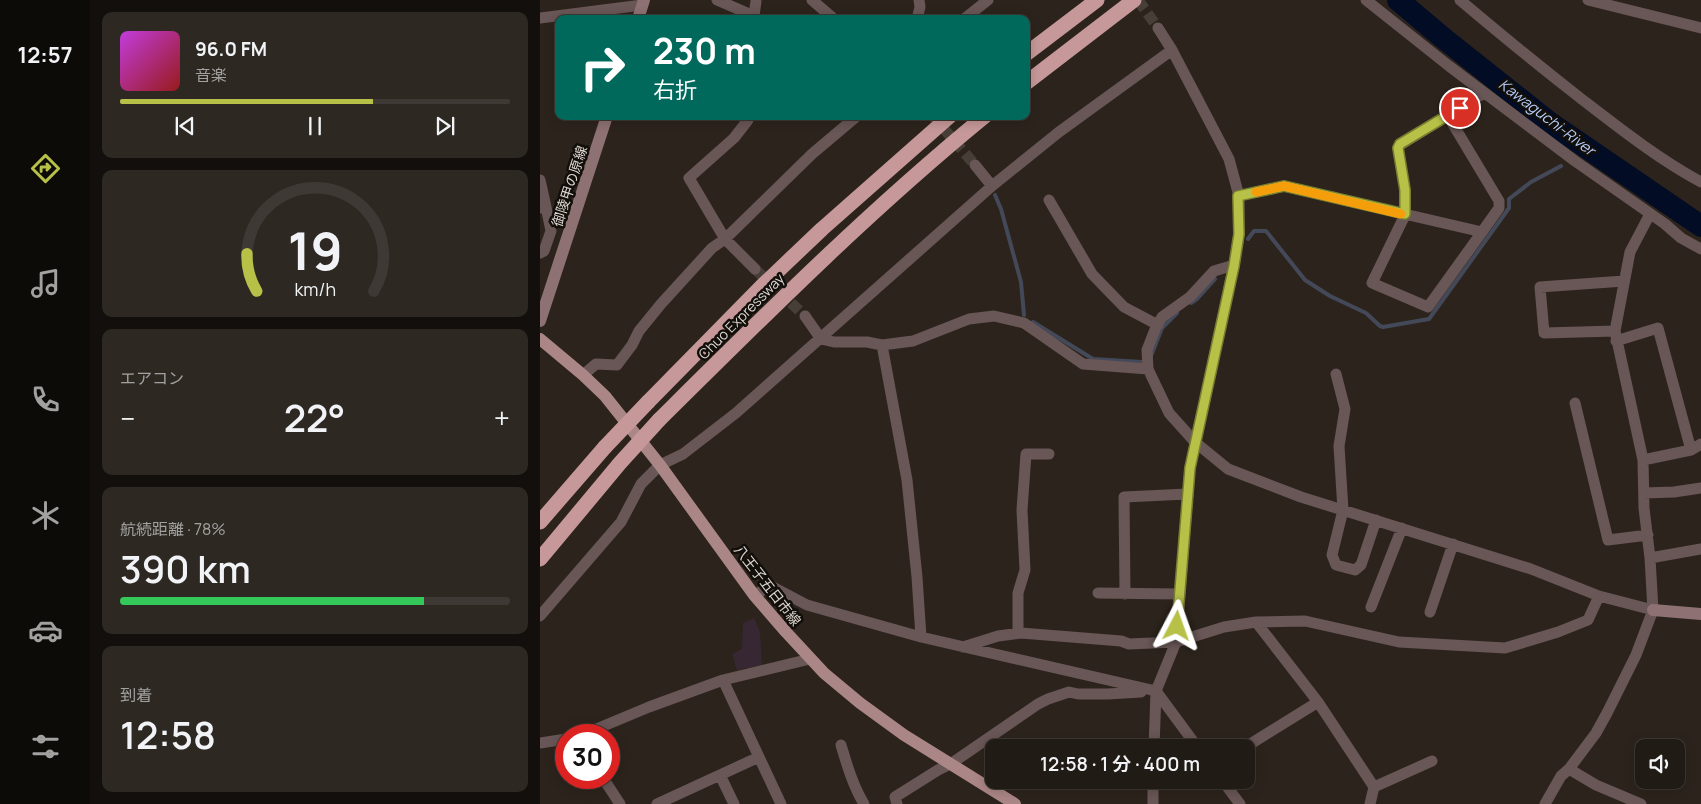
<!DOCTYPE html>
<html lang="ja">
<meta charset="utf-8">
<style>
:root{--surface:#211b15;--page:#2d2822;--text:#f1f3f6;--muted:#a2a1a0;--line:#3e3934;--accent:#b7c148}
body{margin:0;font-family:Manrope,"Noto Sans JP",sans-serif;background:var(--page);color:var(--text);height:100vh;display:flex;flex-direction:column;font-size:19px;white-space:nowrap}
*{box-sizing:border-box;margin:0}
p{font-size:16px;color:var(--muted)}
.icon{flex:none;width:28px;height:28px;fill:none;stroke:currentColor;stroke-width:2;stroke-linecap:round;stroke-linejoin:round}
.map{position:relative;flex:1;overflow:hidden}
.details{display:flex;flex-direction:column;gap:12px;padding:12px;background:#120f0c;width:450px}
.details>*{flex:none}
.top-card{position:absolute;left:15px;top:15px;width:475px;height:105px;border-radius:10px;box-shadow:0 2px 12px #0003,0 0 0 1px var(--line);background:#00695c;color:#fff;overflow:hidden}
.controls{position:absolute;left:1095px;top:739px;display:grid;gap:10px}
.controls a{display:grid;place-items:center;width:50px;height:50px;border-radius:10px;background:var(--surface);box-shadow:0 2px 12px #0003,0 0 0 1px var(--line);font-size:25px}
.speed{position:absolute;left:15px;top:724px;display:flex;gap:10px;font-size:25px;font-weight:700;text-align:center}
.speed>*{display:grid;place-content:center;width:65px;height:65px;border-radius:50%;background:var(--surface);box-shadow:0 2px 12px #0003,0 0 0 1px var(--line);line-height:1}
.speed .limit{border:8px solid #d22;background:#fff;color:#111}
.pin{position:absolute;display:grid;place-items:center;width:42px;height:42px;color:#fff;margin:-21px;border:2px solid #fff;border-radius:50%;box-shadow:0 1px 5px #0007}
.me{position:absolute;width:55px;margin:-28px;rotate:4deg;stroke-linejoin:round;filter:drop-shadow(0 0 4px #0008)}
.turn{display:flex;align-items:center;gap:18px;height:105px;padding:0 15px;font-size:22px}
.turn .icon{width:65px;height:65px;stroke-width:2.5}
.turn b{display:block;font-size:35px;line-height:42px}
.big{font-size:38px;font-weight:600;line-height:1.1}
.details .widget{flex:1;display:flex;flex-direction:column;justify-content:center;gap:8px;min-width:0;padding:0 18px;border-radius:10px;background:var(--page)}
.details .dial{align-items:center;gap:0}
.dial svg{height:130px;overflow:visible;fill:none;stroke:var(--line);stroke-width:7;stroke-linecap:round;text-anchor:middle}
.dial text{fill:var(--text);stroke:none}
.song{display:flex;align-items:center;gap:15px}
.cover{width:60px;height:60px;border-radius:8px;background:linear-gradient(135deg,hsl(290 70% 55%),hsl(0 70% 35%))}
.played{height:5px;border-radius:2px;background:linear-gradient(90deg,var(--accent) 65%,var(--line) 65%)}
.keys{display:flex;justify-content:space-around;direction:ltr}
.heat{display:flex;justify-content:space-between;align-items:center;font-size:28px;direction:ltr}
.charge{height:8px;border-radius:4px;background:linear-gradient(90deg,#34c759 78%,var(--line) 0)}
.trip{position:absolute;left:445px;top:739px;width:270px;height:50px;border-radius:10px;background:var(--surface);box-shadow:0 2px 12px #0003,0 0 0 1px var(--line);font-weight:600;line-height:50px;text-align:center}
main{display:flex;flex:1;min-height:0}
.menu{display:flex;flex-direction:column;width:90px;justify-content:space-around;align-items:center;background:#0d0b08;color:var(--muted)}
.menu .icon{width:35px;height:35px}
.menu .current{color:var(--accent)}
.menu b{font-size:22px;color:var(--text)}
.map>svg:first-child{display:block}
</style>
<main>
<nav class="menu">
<b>12:57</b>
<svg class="icon current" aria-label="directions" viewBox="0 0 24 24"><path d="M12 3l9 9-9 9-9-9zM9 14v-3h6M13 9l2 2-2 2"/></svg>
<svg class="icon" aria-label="music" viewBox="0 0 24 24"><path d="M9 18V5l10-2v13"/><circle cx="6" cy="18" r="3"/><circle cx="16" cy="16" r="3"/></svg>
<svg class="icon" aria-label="phone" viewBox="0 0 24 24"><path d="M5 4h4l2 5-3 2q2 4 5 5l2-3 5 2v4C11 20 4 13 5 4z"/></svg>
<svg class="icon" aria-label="climate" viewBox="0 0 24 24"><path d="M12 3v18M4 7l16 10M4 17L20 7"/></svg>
<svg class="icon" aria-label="car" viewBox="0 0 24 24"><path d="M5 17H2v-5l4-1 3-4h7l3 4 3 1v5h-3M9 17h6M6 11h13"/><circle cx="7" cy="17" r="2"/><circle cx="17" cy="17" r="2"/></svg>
<svg class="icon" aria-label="filters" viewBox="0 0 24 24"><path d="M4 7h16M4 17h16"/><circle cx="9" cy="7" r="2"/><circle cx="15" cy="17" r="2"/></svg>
</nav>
<section class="details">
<div class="widget">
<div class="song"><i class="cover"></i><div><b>96.0 FM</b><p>音楽</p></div></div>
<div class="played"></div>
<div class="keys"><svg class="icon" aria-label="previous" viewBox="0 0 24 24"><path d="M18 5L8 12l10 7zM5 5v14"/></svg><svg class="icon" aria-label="pause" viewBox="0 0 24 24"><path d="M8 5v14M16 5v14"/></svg><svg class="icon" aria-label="next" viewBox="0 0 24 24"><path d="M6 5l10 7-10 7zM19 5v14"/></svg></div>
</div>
<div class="widget dial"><svg viewBox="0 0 100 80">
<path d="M14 69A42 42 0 1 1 86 69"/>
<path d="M14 69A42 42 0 0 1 8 46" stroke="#b7c148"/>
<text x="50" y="56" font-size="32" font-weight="700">19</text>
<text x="50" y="72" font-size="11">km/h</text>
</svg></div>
<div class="widget"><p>エアコン</p>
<div class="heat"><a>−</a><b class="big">22°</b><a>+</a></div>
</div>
<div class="widget"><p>航続距離 · 78%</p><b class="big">390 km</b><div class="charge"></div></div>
<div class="widget"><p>到着</p><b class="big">12:58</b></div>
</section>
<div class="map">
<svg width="1161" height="804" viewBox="0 0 1161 804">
<rect width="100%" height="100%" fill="#2c241c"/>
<path fill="#372732" d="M214 618 220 632 222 665 197 670 192 654 202 649 203 623Z"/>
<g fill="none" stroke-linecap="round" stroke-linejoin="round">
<path stroke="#444959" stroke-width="4" d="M455 195 461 209 481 282 484 315
M708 239 714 231H726L765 280 790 296 826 313 840 326 843 327 889 319 969 208V199L991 182 1021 166
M651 303 657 299 675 279
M493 322 553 359 602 362
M611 356 622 328 637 313"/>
<path stroke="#030c25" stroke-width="22" d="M858 0 902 37 1009 122 1161 226"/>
<path stroke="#473f37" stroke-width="11" stroke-dasharray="11 5.5" stroke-linecap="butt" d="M598 0 618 28
M393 116 435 165
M215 269 265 316"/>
<path stroke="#695656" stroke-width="11" d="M177 0 214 16 216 1
M272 0 294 19
M826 0 909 66 1035 161 1125 224 1141 238 1161 249
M920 0C959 33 998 65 1039 97 1078 127 1117 158 1161 182
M1048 0 1161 28
M0 18 102 5
M377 19 380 7 379 0
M424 19 448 0
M208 116V120L194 138 149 178 185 239 215 269
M435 165 452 186
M0 180 6 207 0 208
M699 196 744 186 942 232 959 208V201L908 116
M509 200 552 274 584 307 618 325
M942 232 888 307 832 283 865 215V190L858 148 860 145 944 93
M0 253 4 251 11 231 6 207
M265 316 281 339 294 342H327L342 345 373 341 429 319 454 316 484 323 543 364 608 369 629 413 655 442 688 469 761 497 991 569 1059 596 1113 610
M1075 331 1004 333 1000 287 1084 281
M1076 341 1118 328 1151 450
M342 345 367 480 377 577 381 637
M608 369 607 350 616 327 622 317 650 297 674 271 694 265
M796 374 805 409 799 446 803 510 792 555 796 565 815 570 821 565 836 520
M43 375 56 364 77 365 92 345 99 331 121 304 172 248 185 239 272 154 317 116
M1035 403 1068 540 1108 535
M1103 460 1151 450 1161 444
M1104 493 1134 492 1161 488
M1110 558 1161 549
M558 593 639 594
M585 594 584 497 647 494
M214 595 231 586 267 605 381 637 616 691 658 748
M831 607 862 528
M890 612 913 544
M0 616 81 522 101 484 120 465 143 454 196 413 452 186 519 132 632 50
M716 622 778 702 834 787
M478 633V593L485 570 482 510 486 454H509
M423 647 458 636 481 633 581 641 589 644 636 642 684 627 716 622 765 621 859 642 965 648 1018 632 1048 620 1059 596
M183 680 241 804
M42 735 109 707 183 680 270 659
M0 743 26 739
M301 745C307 765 313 786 324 804
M614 748 616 691 636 642 650 468 694 265 699 234V196L689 159 632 50 618 28
M704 748 778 702
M1029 769 1056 785 1101 804
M180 775 194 804
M63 778 80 804
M682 780 700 804
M117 804 219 757
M357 804 355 797 398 770 412 763 498 704 508 699 529 692 538 694H568L601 692
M613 804V780
M830 804 834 787 892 761
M1005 804 1021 776 1029 769 1056 733 1067 713 1096 655 1113 610 1110 558 1104 508 1103 460 1075 331 1090 252 1110 214"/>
<path stroke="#8e7172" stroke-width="12" d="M98 19 104 0
M0 321 67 116
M1113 610 1161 614"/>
<path stroke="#ab8686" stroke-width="12" d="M0 339 43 375 65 396 120 465 214 595 246 632 284 673 320 703 364 735 475 804"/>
<path stroke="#c69899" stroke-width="15" d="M486 54 557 0
M486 83 594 0
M108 402 222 286 282 229 410 116
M119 420C225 315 330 210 445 116
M0 522 65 447"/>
<path stroke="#c69899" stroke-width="15" d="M65 447 108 402
M0 559 80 463 119 420"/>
</g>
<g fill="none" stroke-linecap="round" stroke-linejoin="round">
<defs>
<path id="route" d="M637 626 650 468 694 266 699 234 698 196 744 186 865 214V190L858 148 860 144 920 108"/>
</defs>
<use href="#route" stroke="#777d2f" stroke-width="12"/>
<use href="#route" stroke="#b7c148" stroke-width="9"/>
<path stroke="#f59e0b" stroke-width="9" d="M716 192 744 186 861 214"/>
</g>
<g text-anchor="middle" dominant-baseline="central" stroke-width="5" stroke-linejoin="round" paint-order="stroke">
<g font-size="14" fill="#ddd7d2" stroke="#120e0a">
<text transform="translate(29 186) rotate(-72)">御陵甲の原線</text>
<text transform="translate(201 316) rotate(-45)">Chuo Expressway</text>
<text transform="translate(228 585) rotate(52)">八王子五日市線</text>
</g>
<g font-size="15" font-style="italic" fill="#b6cdfa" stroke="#120e0a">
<text transform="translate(1007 117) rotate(37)">Kawaguchi-River</text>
</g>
</g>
</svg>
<div class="controls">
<a><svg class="icon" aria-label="sound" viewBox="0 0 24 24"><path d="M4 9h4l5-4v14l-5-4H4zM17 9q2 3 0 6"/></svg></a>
</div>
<div class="speed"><div class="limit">30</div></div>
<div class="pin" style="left:920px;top:108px;background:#d93025"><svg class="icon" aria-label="arrive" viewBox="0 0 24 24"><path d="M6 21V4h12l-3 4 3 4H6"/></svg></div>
<svg class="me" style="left:637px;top:626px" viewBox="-20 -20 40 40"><path d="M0-17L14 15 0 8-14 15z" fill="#b7c148" stroke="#fff" stroke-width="4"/></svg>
<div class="trip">12:58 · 1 分 · 400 m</div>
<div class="top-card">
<div class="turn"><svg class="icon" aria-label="right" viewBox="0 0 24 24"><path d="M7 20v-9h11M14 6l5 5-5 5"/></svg><div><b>230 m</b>右折</div></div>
</div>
</div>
</main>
